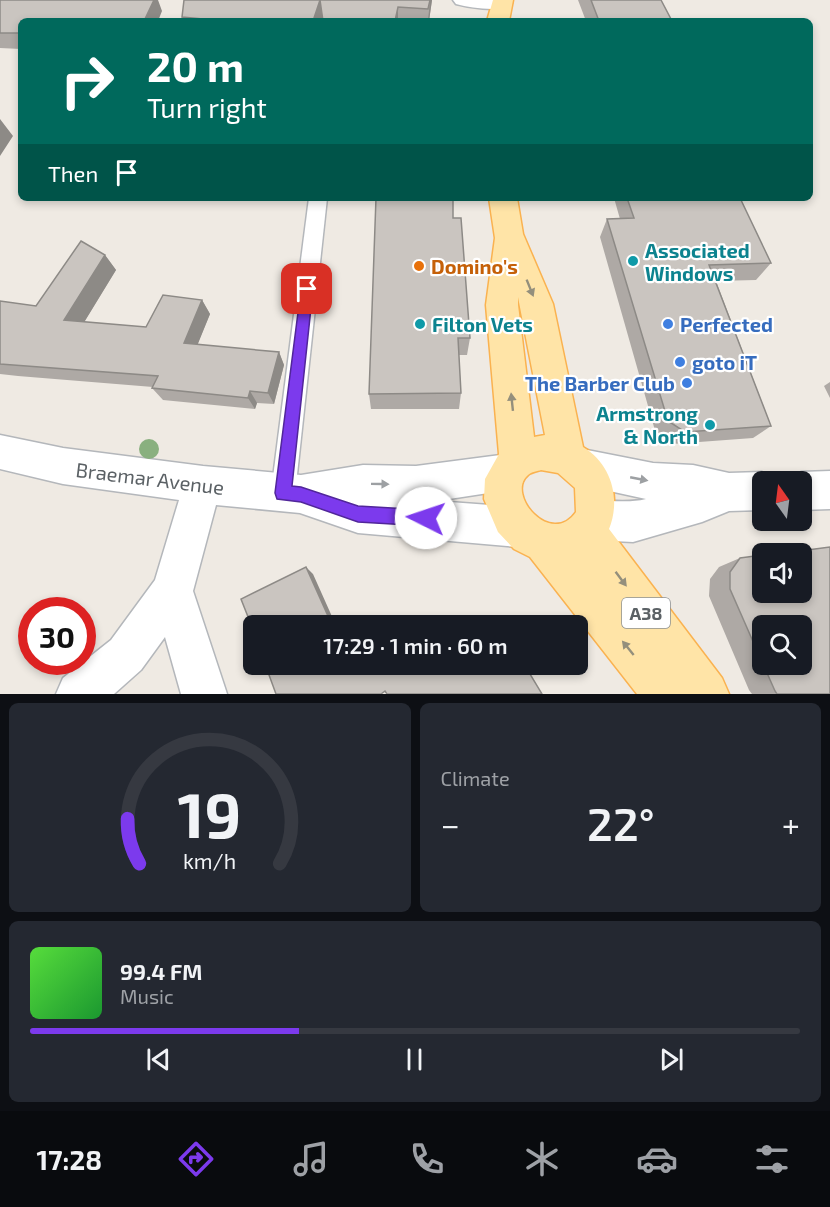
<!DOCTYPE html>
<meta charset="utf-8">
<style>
:root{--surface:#171b24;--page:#242831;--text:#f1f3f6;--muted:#9ea1a6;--line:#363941;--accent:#7c3aed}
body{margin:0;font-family:"Exo 2",sans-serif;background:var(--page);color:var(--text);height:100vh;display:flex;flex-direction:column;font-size:22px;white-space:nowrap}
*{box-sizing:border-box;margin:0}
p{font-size:20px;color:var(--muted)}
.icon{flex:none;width:33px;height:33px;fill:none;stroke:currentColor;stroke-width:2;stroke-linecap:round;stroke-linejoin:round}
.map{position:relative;height:694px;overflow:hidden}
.details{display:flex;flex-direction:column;gap:9px;padding:9px;background:#0d0f14;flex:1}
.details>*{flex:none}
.banner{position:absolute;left:18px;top:18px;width:795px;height:183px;border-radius:9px;box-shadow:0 3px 9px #0003;background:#00695c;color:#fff;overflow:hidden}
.needle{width:39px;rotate:346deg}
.controls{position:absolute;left:752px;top:471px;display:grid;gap:12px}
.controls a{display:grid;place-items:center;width:60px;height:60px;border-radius:9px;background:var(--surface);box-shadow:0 3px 9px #0003;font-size:30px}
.speed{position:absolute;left:18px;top:597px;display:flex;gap:12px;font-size:30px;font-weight:700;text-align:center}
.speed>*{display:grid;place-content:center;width:78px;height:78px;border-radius:50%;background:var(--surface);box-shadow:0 3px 9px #0003;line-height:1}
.speed .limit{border:9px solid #d22;background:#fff;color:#111}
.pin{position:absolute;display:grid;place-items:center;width:51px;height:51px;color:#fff;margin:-26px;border-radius:12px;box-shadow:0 3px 9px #0006}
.me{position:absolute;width:66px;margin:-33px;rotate:274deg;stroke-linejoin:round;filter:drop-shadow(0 0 4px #0008)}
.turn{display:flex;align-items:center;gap:21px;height:126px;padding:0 30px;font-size:27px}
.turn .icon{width:78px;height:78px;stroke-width:2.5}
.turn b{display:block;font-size:42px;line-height:51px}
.then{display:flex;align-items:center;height:57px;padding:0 30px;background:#0003;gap:12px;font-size:22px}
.big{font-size:45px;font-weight:600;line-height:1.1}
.details .tile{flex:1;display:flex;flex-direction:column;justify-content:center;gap:9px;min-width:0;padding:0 21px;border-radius:9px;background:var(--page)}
.details .dial{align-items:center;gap:0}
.dial svg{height:156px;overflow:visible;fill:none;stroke:var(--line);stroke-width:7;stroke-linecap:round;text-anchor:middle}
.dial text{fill:var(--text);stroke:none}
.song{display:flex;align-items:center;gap:18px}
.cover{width:72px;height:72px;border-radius:9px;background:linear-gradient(135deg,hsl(110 70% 55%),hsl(130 70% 35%))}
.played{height:6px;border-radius:3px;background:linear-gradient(90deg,var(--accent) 35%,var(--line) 35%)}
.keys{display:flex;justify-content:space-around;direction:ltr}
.heat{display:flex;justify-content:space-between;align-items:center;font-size:33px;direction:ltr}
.details .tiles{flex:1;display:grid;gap:9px;grid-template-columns:1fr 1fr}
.tile:last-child{grid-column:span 2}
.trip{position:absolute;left:243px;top:615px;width:345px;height:60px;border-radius:9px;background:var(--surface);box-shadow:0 3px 9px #0003;font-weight:600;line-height:60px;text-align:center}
.menu{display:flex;height:96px;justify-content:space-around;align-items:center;background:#090b0e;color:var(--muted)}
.menu .icon{width:42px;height:42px}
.menu .active{color:var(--accent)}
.menu b{font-size:27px;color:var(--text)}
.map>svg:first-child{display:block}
</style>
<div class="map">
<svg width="830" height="694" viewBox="0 0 830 694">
<rect width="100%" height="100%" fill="#efeae3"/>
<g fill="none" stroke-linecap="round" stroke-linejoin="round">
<defs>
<path id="lane" d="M309 198H327L295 493 292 501 283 505 274 501 271 493Z"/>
<path id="street" d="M453 0H510L512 3 509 7C494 11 471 8 456 4Z
M0 435 63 448 203 466 301 475 363 465 416 466 508 454 521 459 527 472 521 485 508 490 436 501 518 507 532 513 538 527 532 541 518 547 358 533 300 513 216 505 193 591 227 694H181L165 637 141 670 114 694H56L63 678 111 640 155 580 179 500 63 484 0 469Z
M582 449 653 463 693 465 729 473 762 472 775 478 777 482H762V510L729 511 702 522 633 542 593 540 579 534 573 520 579 506C603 496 622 505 646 499L582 485 569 480 563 467 569 454Z
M830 471V509L801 510V482H786L788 478 801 472Z"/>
<path id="primary" d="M493 0H513L509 21H487Z
M489 198H517L523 234 553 304 583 447C612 464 621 500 609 529L722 678 729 694H637L530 557 514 549 498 532 484 499 485 479 499 454 486 305 495 238ZM518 297 545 435 534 437 518 305ZM541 470 558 473 575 488 576 512C551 548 505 494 528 475 531 472 538 471 541 470Z"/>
</defs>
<use href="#lane" stroke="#b4b7bb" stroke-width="3"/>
<use href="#street" stroke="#b4b7bb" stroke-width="3"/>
<use href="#primary" stroke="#fab250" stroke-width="3"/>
<use href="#lane" fill="#fff" fill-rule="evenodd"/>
<use href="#street" fill="#fff" fill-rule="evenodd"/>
<use href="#primary" fill="#ffe4a7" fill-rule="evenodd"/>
</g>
<circle fill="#89b07f" cx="149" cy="449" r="10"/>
<path fill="#aea9a5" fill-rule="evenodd" d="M0 0 162 11 21 21V49L0 48Z
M357 0H432L429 21H184L182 17Z
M578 0H661L672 21H586Z
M614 198H740L771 263 756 280 716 281 771 426 753 438 672 444 656 434 600 237 607 219H620Z
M453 218 470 338 467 355H459L461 393 459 409H371L369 394Z
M105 255 116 270 84 322 146 327 202 300 210 314 197 345 279 352 284 365 274 404 257 403 255 409 163 400 152 388 153 387 18 376 0 374V301L36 306Z
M830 382V398L824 386Z
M740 558 830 694H752L749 690 709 596 710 579 719 567ZM762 626 801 664H762Z"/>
<path fill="#8d8a86" d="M154 0H158L162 11 158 21H144Z
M320 0 323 21H313Z
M430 0H432L429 21H428Z
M398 7V21H395Z
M0 119 13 136 0 156Z
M105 255 116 270 77 334 64 320Z
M202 300 210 314 193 356 184 343Z
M279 352 284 365 274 404 268 393Z
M250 391 257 403 255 409 248 398Z
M306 567 313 574 334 621 328 616Z"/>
<path fill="#cac5c0" stroke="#8d8a86" stroke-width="1.5" d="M0 0H154L144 21H21V33H0Z
M184 0H320L313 21H224L182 17Z
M320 0H430L428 9 398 7 395 21H323Z
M591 0H661L672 21H599Z
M376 198H453V218H461L470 338H458L461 393 369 394Z
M627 198H740L771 263 709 265 771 426 685 432 668 421 607 219 634 218Z
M81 241 105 255 64 320 146 327 163 295 202 300 184 343 279 352 268 393 250 391 248 398 152 388 158 376 0 364V301L36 306Z
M830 547V694H777L775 691 763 664H801V626H762V662L730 589V572L740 558 762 555V592H801V554H777Z
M306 567 328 616H426L457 626H254V632L241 599Z
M265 664H524L542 694H387L385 691 381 694H276Z"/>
<defs><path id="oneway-solid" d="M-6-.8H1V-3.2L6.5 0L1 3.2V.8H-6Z" transform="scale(1.5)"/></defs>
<g fill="#948f7c">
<use href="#oneway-solid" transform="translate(530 288) rotate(68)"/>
<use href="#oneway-solid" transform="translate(512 402) rotate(-96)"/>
<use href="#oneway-solid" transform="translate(621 579) rotate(53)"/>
<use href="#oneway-solid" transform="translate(628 648) rotate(-129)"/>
</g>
<g fill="#9da0a3">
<use href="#oneway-solid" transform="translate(639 479) rotate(11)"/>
<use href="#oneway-solid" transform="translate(380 484) rotate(1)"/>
</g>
<path fill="#7c3aed" stroke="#51269a" stroke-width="1.5" d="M307 284 313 289 292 486 301 487 358 506 426 510 432 513 434 518 432 524 426 526 358 522 301 502 277 499 275 493 301 289Z"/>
<g fill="#0f9aa8" stroke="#fff" stroke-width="2">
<circle cx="633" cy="261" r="6"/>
<circle cx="420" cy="324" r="6"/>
<circle cx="710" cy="425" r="6"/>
</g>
<circle fill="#e8710a" stroke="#fff" stroke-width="2" cx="419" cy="266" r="6"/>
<g fill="#3f7fe0" stroke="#fff" stroke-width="2">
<circle cx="668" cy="324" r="6"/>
<circle cx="680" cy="362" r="6"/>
<circle cx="687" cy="383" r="6"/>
</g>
<g text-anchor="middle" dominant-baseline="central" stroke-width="4.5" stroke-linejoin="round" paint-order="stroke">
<rect fill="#fff" stroke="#8c9093" stroke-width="1.5" x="622" y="598" width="48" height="30" rx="4.5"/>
<g font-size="18" font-weight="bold" fill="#5b6165">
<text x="646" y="613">A38</text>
</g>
<g font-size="20" font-weight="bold" fill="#0d838f" stroke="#fff" text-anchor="start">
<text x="645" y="250">Associated<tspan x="645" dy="23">Windows</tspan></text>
<text x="432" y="324">Filton Vets</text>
<text x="698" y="413" text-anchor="end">Armstrong<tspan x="698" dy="23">&amp; North</tspan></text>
</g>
<g font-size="20" font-weight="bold" fill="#c56008" stroke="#fff" text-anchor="start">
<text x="431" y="266">Domino's</text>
</g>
<g font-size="20" font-weight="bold" fill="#366cbe" stroke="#fff" text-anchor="start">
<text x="680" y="324">Perfected</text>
<text x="692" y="362">goto iT</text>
<text x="675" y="383" text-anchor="end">The Barber Club</text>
</g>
<g font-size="20" fill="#5b6165" stroke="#fff">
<text transform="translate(150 478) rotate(7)">Braemar Avenue</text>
</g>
</g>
</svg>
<div class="controls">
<a><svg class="needle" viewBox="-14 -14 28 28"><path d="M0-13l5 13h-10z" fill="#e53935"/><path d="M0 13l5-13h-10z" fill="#9ea1a6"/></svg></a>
<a><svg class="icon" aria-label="sound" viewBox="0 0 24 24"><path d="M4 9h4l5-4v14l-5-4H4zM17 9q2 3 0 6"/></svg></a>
<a><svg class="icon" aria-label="search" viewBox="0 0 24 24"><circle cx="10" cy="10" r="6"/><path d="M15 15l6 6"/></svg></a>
</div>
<div class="speed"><div class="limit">30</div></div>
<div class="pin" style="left:307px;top:289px;background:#d93025"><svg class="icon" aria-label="arrive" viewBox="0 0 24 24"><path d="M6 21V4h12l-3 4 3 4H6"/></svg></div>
<svg class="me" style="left:426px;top:518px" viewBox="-20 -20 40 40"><circle r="19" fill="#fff"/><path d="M0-13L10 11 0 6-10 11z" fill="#7c3aed"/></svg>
<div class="trip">17:29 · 1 min · 60 m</div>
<div class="banner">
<div class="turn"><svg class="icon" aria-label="right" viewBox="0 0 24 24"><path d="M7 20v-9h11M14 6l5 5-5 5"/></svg><div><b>20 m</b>Turn right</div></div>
<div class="then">Then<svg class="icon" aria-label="arrive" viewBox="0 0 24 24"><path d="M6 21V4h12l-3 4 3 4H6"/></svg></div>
</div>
</div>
<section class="details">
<div class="tiles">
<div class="tile dial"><svg viewBox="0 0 100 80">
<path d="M14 69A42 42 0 1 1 86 69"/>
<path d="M14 69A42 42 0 0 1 8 46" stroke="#7c3aed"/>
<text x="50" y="56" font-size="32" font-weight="700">19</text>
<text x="50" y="72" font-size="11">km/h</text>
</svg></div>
<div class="tile"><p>Climate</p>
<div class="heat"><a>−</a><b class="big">22°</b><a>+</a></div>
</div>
<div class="tile">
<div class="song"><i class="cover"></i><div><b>99.4 FM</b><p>Music</p></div></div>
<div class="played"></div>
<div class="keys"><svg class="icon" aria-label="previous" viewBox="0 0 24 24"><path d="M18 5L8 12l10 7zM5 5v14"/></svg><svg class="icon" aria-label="pause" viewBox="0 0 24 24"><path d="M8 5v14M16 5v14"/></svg><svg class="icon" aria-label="next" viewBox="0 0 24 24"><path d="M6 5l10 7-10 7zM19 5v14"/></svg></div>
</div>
</div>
</section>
<nav class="menu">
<b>17:28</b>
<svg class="icon active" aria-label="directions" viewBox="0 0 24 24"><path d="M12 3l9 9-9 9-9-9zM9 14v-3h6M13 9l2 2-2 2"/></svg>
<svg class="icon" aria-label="music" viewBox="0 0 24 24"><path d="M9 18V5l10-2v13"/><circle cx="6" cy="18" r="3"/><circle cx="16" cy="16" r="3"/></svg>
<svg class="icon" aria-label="phone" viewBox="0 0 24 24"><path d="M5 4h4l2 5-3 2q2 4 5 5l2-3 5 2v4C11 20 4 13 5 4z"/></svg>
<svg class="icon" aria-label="climate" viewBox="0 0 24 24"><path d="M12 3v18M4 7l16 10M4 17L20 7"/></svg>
<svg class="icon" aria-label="car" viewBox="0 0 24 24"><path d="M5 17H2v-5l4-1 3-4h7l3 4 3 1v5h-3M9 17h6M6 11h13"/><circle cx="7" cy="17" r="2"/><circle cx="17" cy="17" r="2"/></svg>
<svg class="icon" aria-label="filters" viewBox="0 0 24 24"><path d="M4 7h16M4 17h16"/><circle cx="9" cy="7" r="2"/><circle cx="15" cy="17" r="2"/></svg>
</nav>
